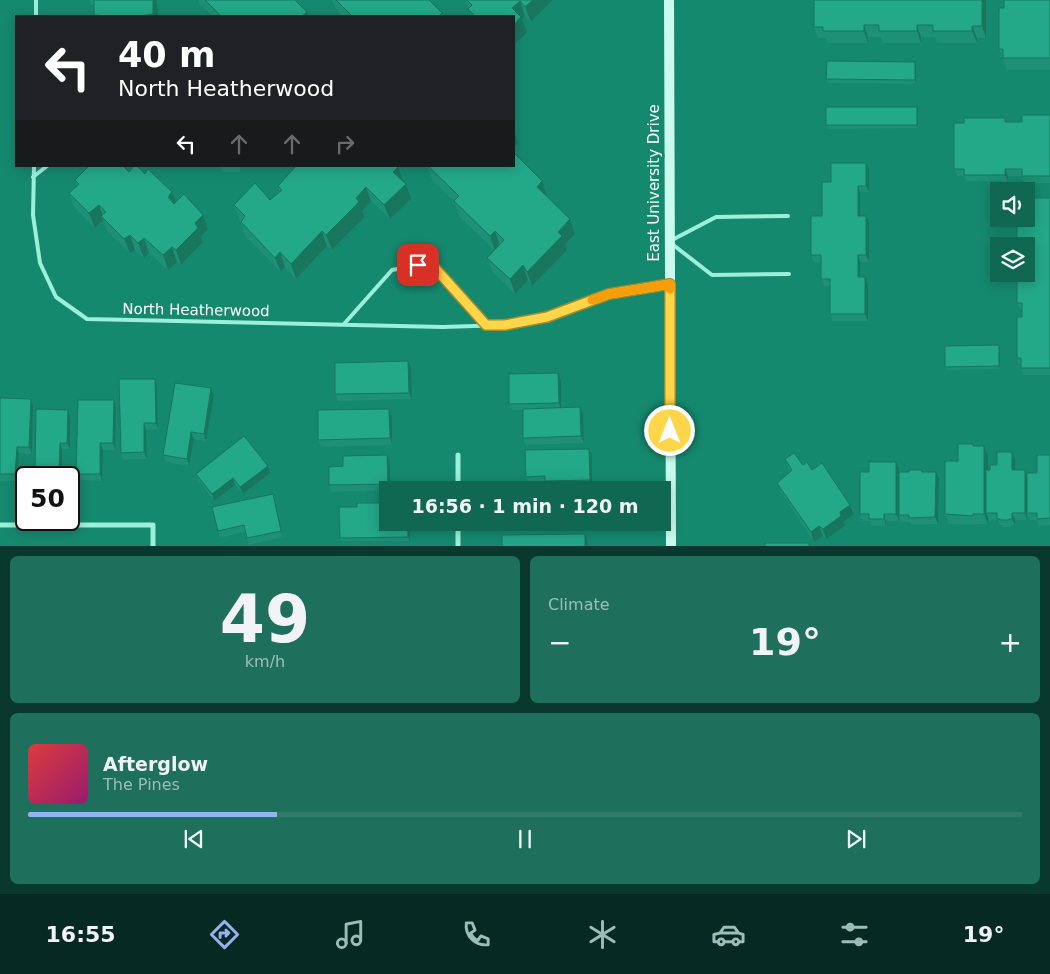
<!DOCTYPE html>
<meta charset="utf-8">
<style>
:root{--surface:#106752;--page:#1e6f5c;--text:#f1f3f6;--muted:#9cbeb8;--line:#307b69;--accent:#95b2f1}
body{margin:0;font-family:"DejaVu Sans",sans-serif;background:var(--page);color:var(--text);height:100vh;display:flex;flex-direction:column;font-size:19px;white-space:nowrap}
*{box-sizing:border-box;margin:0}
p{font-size:16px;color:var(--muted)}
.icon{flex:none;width:28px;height:28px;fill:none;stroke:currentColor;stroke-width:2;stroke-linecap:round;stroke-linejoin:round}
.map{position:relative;height:546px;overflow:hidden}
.drawer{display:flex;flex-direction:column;gap:10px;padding:10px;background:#09392d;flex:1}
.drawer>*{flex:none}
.top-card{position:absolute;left:15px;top:15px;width:500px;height:152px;border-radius:0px;box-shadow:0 2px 12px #0003;background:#202124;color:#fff;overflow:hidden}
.fabs{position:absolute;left:990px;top:182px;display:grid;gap:10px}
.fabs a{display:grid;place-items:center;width:45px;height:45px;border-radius:0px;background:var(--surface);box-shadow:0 2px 12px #0003;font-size:25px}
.speed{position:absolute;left:15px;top:466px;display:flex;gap:10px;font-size:25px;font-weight:700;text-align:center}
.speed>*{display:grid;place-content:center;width:65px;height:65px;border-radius:50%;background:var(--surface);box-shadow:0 2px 12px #0003;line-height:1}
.speed .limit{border:2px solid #111;border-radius:8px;background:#fff;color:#111}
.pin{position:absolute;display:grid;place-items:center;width:42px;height:42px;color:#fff;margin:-21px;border-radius:10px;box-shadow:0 2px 8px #0006}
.me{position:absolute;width:55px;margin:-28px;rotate:0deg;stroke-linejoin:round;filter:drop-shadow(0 0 4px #0008)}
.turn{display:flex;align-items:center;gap:18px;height:105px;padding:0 20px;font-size:22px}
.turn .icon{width:65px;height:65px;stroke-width:2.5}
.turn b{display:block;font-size:35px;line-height:42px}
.lanes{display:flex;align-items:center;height:48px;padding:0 20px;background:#0003;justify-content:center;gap:25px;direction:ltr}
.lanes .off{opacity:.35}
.big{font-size:38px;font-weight:700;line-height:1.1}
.drawer .card{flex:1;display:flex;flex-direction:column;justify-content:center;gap:8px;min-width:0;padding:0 18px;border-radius:8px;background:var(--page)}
.drawer .dial{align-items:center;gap:0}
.dial b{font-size:65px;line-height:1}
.song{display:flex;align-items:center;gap:15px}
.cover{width:60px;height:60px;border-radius:8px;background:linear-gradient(135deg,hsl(0 70% 55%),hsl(320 70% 35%))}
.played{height:5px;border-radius:2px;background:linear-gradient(90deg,var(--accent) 25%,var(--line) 25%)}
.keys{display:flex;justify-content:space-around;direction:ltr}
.heat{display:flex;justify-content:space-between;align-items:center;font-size:28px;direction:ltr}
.drawer .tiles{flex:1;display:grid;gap:10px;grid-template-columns:1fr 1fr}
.card:last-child{grid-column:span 2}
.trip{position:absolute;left:379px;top:481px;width:292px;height:50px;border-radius:0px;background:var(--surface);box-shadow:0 2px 12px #0003;font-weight:700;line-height:50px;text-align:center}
.tab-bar{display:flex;height:80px;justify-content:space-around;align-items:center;background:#062921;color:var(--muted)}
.tab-bar .icon{width:35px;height:35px}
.tab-bar .active{color:var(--accent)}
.tab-bar b{font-size:22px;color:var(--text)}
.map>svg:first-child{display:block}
</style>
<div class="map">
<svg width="1050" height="547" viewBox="0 0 1050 547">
<rect width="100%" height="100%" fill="#15896e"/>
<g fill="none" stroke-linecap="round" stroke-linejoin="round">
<path stroke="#9cefdb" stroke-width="4" d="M36 16V0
M34 166 33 215 40 263 56 297 87 319 443 327 505 325 547 317 609 294 668 284
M33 177 47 166
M672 240 716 217 788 216
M672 244 712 275 789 274
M344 324 392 270 418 265 435 268 486 325"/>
<path stroke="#9cefdb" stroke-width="5" d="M458 455V490
M458 522V547
M0 525H153V547"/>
<path stroke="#cafaef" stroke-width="10" d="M669 0 671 547"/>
</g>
<path fill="#1e9075" d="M90 0H157L158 16H95L94 5H91Z
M198 0H295L309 16H212L200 5Z
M332 0H429L442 13 443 16H343L336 9Z
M465 0H553L531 22 525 16 522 19 527 32 514 16H471Z
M986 0V38H977V43H937L935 37H921V43H883L881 37H868V43H827L826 38H818L814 27Z
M1003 0H1050V70H1007L999 49 1004 8V4Z
M916 65V84L828 83 826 79Z
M918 110V128L828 129 826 125Z
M1050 115V183H1024L1022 176H1008V181H966L964 176H957L954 169 964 123 1005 118 1007 122H1022Z
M220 166H240V172H222Z
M427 166H514L547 196V197L570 219 575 234 565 244 567 250 532 286 528 280 515 294 493 272 487 258 494 250 459 216 454 201 432 180Z
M869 169V192H860V216L869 223V262H860V277L868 284V321H832L830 314V286H824L821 279V262H814L811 255 831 182Z
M129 172 176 202 203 215 208 229 201 237 203 242 181 265 177 262 168 270 149 253 144 258 135 250 130 253 107 231 103 220 95 228 75 208 69 193 77 186 75 180Z
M403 182 406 184 411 199 390 219 371 201 362 211 365 217 332 250 327 246 296 279 285 267 281 272 246 237 241 222 240 220 234 205 270 200 280 192 278 186Z
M1050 198V375H1023L1021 368V365H1019L1017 358 1022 317V309H1020L1017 303Z
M999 345 1000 348V369L946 370 945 367Z
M408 361 411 368 412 399 338 401 335 394Z
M155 379 157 385 158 429 146 430 147 459 123 460 121 453Z
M561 380V407L583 414 584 443 526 445 523 438V410H512L509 404Z
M214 395 206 441 194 439 189 466 166 462 163 455Z
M0 398 33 406 32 454 19 453 18 481H0Z
M114 400 116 407 115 450H103L102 481 79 480 76 474Z
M70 416V449H62V478H37L35 473Z
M392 416V445L321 447 318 440Z
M973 444 974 446 988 456V470H990L997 465 1012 452 1015 459V470L1027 476 1037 473 1050 455V525L1039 526 1037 520H1030L1027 514V520H1015V525H1011V527H1002L1001 525H1000L998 520H989L988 517V524H977V525L949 524 945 514 958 461Z
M592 455V487L547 488 546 483H528L526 477Z
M785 459 802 464 812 470 850 505 854 515 844 521 845 526 826 539 823 536 814 542 781 492 777 483 790 472 788 468Z
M390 462V490L331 492 329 485 343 466Z
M896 462 899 468V472H909L922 470 923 472 939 479 938 524 911 525 910 522H901L899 516V521H886V526H871L870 521H862L860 514 869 472Z
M270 473 243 494 235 485 214 501 199 481 196 474Z
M273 494 275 501 283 537 249 545 245 532 220 538 218 531Z
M388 522H410V541H341L340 538Z
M507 522H568V529L509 531Z"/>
<path fill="#18765f" d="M153 0H157L158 16H154L153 14Z
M533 0H553L531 22 525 7Z
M982 0H986V38L982 26Z
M520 1 525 16 522 19 527 32 514 45V25L512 8Z
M307 12 309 16H302Z
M864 25 868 37V43L864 31Z
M917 25 921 37V43L917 31Z
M972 26 977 38V43L972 31Z
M915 62 916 65V84L915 80Z
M917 107 918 110V128L917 125Z
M514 131 518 143 514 147Z
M866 163 869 169V192L866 186Z
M398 167 403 181 393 172Z
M1005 169 1008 176V181L1005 175Z
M542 181 547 196 542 201 537 187Z
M406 184 411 199 390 219 384 205Z
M858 186 860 192V223L858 216Z
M366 187 371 201 362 211 365 217 332 250 326 235 356 198Z
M172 192 178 206 168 197Z
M99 205 104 218 101 216 103 220 95 228 89 213Z
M203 215 208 229 201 237 203 242 181 265 176 250 195 223Z
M866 216 869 223V262L866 255Z
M570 219 575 234 565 244 567 250 532 286 527 272 558 232Z
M322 231 327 246 296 279 291 264Z
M495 231 500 246 495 251 490 236Z
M130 235 135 250 130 253 124 239Z
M144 238 149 253 144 258 138 243Z
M172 247 177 262 168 270 163 255Z
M280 252 285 267 281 272 275 258Z
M858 255 860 262V284L858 277Z
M523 265 528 280 515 294 510 279Z
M865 277 868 284V321L865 314Z
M999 345 1000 348V369L999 366Z
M408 361 411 368 412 399 409 393Z
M558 373 561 380V410L559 403Z
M155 379 157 385 158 429 156 423Z
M211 388 214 395 206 441 204 434Z
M31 399 33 406 32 454 29 447Z
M114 400 116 407 115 450 113 443Z
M580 407 583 414 584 443 581 436Z
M389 409 392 416V445L390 438Z
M68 410 70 416V449L67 443Z
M144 423 146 430 147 459 144 452Z
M191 432 194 439 189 466 187 459Z
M60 443 62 449V478H61L59 474Z
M100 443 103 450 102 481 100 474Z
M984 446 988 456V513H986L988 517V524L984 514Z
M17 447 19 453 18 481 15 474Z
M589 449 592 455V487L590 480Z
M1012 452 1015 459V477L1012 470Z
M387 455 390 462V490L388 484Z
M896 462 899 468V521L896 514Z
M268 466 270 473 243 494 240 487Z
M1025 470 1027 477V520L1025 513Z
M936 472 939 479 938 524 935 517Z
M233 478 235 485 214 501 212 494Z
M273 494 275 501 283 537 281 531Z
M850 505 854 515 844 521 845 526 826 539 823 529 840 512Z
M1012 513 1015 520V525L1012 519Z
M884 514 886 521V526L884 519Z
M408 522H410V541L408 537Z
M819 526 823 536 814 542 811 532Z
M585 534 588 543V547H585Z"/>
<path fill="#23a888" stroke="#18765f" d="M94 0H153V14L139 16H107L94 15Z
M205 0H295L307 12 302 16H221Z
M336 0H429L442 13 439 16H352Z
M467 0H533L525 7 520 1 512 8 521 17 514 25V16H475L468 9 472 5Z
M814 0H982V26H972V31H933V25H917V31H879V25H864V31H823V27H814Z
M1004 0H1050V58H1003V49H999V8H1004Z
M827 61 915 62V80L826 79Z
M826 107H917V125H826Z
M1022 115H1050V176H1022V169H1005V175H964V169H954V123H964V118H1005V122H1022Z
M514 153 542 181 537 187 570 219 558 232 562 236 527 272 523 265 510 279 487 258 504 240 495 231 490 236 454 201 459 196 428 166H514Z
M831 163H866V186H858V216H866V255H858V277H865V314H830V279H821V255H811V216H822V182H831Z
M89 166H123L129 172 134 166H137L145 174 148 169 172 192 168 197 174 204 184 194 203 215 195 223 198 228 176 250 172 247 163 255 144 238 138 243 130 235 124 239 101 216 106 212 99 205 89 213 69 193 79 184 75 180Z
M296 166H397L398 167 393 172 406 184 384 205 366 187 356 198 359 202 326 235 322 231 291 264 280 252 275 258 241 222 245 216 234 205 255 183 270 200 282 190 278 186Z
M1026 198H1050V368H1021V358H1017V317H1022V303H1017V274H1026V246H1017V219H1026Z
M999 345V366L945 367V346Z
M408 361 409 393 335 394V363Z
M558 373 559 403 509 404V374Z
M119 379H155L156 423H144V452L121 453Z
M175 383 211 388 204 434 191 432 187 459 163 455Z
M0 398 31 399 29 447H17L15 474H0Z
M78 400H114L113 443H100V474H76Z
M580 407 581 436 523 438V409Z
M36 409 68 410 67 443H60L59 474 35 473Z
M389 409 390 438 318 440V410Z
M244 436 268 466 240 487 233 478 212 494 196 474Z
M958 444H973V446H984V514H973V516L945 514V461H958Z
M589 449 590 480 545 481V476L526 477 525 450Z
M997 452H1012V470H1025V513H1012V519H1009V520H1000V519H997V513H986V470H990V465H997Z
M794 453 802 464 803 465 807 462 812 470 822 463 850 505 840 512 841 516 823 529 819 526 811 532 777 483 792 470 785 459Z
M387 455 388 484 329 485V467L343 466V456Z
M1037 455H1050V518L1037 519V513H1027V473H1037Z
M869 462H896V514H884V519H869V514H860V472H869Z
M909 470H922V472H936L935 517 909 518V515H899V472H909Z
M273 494 281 531 247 538 244 525 218 531 212 507Z
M357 503H388V522H408V537L340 538 339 507H357Z
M507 522H553L507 524Z
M585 534V547H502V535Z
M765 543H809V547H765Z"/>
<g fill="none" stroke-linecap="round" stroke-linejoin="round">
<defs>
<path id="route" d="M418 265 435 268 486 325H505L547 317 609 294 670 284V431"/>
</defs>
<use href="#route" stroke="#a68a30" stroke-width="12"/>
<use href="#route" stroke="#ffd54a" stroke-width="9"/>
<path stroke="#f59e0b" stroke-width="9" d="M592 300 609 294 670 284V289"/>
</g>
<g text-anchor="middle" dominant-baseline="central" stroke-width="5" stroke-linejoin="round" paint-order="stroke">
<g font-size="15" fill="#fff" stroke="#15896e">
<text transform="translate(654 183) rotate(-90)">East University Drive</text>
<text transform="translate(196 310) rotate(1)">North Heatherwood</text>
</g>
</g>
</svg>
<div class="fabs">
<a><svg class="icon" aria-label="sound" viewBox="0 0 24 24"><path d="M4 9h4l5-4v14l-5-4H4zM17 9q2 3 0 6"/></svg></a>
<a><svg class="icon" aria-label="layers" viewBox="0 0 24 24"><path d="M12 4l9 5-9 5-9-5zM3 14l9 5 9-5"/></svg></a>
</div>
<div class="speed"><div class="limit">50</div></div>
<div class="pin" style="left:418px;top:265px;background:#d93025"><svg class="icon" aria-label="arrive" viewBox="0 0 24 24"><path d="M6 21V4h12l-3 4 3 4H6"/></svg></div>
<svg class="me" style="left:670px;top:431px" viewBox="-20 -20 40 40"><circle r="17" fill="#ffd54a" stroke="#fff" stroke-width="3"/><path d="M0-11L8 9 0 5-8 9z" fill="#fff"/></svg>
<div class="trip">16:56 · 1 min · 120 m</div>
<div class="top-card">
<div class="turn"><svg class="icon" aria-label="left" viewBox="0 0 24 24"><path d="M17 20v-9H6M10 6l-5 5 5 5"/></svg><div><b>40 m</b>North Heatherwood</div></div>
<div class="lanes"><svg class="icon" aria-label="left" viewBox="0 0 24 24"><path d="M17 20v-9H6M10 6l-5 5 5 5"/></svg><svg class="icon off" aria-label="ahead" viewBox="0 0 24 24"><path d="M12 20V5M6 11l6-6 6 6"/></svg><svg class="icon off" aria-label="ahead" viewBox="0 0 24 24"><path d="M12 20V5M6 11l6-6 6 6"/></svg><svg class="icon off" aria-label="right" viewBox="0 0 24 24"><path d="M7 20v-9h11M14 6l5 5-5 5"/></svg></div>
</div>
</div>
<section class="drawer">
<div class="tiles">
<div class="card dial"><b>49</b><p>km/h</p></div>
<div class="card"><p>Climate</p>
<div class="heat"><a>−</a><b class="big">19°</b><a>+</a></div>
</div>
<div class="card">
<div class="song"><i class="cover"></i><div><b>Afterglow</b><p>The Pines</p></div></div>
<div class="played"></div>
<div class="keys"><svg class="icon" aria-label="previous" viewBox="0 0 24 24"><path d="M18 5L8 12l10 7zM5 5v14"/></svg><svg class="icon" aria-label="pause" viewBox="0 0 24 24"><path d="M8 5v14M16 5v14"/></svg><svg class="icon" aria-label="next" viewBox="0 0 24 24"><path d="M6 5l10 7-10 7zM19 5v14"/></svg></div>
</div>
</div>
</section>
<nav class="tab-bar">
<b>16:55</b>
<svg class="icon active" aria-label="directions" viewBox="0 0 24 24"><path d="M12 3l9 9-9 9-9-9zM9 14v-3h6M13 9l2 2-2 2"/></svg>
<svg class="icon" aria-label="music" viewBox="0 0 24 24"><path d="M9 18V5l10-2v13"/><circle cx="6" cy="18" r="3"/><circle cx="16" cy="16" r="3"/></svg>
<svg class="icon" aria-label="phone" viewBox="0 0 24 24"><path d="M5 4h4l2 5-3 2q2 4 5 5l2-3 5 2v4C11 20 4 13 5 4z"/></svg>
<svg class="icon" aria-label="climate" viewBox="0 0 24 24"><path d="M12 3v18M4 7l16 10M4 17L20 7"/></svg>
<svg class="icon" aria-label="car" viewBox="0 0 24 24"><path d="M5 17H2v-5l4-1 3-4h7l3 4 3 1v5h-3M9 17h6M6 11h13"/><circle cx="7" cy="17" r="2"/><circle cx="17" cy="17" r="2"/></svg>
<svg class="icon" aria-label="filters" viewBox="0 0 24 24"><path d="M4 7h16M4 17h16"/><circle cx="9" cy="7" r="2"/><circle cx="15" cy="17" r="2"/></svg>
<b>19°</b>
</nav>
